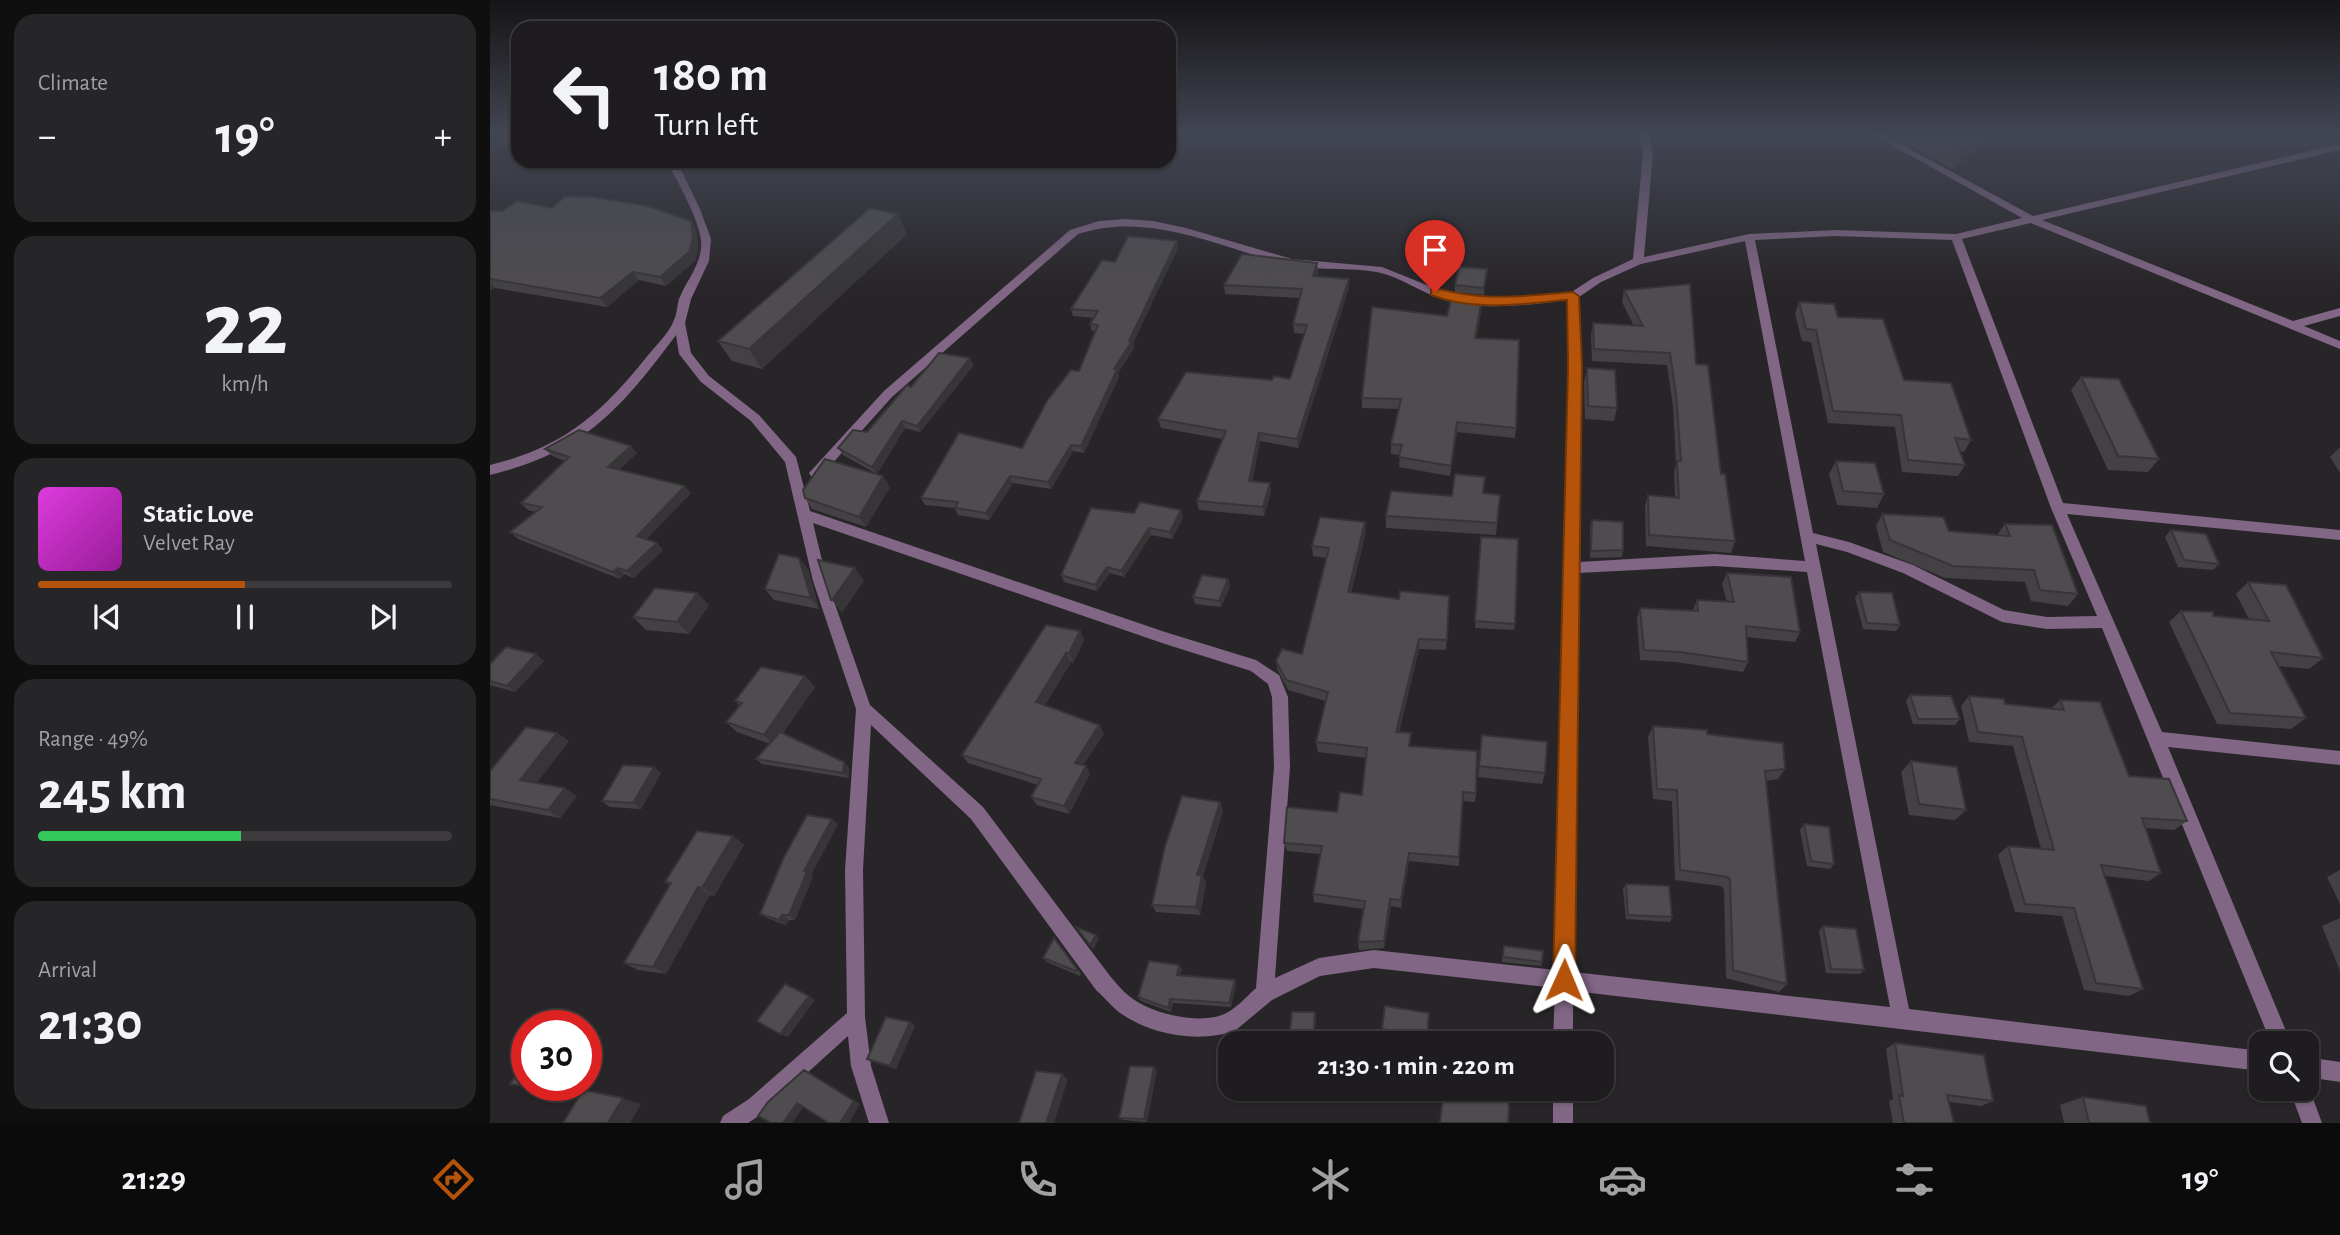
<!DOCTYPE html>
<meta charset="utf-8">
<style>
:root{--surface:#1e1c1e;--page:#262527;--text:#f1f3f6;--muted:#a1a1a4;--line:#3c3a3c;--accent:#b45309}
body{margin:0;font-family:"Alegreya Sans",sans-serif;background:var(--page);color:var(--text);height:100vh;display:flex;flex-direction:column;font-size:26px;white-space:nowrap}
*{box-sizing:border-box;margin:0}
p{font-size:23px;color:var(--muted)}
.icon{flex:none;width:38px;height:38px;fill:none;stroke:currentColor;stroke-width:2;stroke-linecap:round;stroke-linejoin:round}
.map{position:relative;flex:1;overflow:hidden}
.details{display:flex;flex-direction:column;gap:14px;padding:14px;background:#100f10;width:490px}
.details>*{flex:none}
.guide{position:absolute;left:21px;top:21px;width:665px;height:147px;border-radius:21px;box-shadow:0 2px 5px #0004,0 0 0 2px var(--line);background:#1e1c1e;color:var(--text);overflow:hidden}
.tools{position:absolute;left:1759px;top:1031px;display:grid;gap:14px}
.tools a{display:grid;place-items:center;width:70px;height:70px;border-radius:14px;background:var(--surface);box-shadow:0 2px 5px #0004,0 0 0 2px var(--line);font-size:35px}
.speed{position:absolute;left:21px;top:1010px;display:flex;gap:14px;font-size:35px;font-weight:700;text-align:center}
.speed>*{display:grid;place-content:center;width:91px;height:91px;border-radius:50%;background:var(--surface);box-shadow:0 2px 5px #0004,0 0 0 2px var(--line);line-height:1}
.speed .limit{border:10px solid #d22;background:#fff;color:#111}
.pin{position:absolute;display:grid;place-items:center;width:60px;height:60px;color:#fff;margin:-72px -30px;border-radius:50% 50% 50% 0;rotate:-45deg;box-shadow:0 0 7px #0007}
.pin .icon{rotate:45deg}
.me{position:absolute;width:77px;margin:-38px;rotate:1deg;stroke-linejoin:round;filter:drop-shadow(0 0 5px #0008)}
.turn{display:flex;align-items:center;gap:24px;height:147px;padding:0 28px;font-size:32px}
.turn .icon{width:91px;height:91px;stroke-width:2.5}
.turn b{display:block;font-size:49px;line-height:60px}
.big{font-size:52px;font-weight:700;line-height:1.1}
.details .widget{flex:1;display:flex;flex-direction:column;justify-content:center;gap:10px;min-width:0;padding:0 24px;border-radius:21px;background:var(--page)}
.details .dial{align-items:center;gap:0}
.dial b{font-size:91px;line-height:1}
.song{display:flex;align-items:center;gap:21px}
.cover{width:84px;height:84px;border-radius:10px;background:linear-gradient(135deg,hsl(300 70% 55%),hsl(300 70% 35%))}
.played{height:7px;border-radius:4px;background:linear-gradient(90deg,var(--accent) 50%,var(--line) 50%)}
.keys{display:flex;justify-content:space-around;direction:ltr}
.heat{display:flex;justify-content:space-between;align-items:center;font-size:38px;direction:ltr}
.charge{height:10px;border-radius:5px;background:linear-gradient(90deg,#34c759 49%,var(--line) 0)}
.trip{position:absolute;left:728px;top:1031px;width:396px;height:70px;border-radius:21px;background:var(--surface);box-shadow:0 2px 5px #0004,0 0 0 2px var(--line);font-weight:700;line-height:70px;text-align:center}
.tabs{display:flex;height:112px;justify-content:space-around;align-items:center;background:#0c0b0c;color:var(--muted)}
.tabs .icon{width:49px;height:49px}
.tabs .on{color:var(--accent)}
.tabs b{font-size:32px;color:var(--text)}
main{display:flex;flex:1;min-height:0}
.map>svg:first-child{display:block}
</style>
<main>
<section class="details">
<div class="widget"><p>Climate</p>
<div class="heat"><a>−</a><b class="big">19°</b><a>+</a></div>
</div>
<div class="widget dial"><b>22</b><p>km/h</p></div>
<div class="widget">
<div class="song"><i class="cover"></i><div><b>Static Love</b><p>Velvet Ray</p></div></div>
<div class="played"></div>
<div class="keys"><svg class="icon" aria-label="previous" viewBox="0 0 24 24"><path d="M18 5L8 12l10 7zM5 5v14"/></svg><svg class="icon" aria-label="pause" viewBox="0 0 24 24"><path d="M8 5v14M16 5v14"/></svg><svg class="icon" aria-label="next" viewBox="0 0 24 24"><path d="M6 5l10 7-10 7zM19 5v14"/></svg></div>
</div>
<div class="widget"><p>Range · 49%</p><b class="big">245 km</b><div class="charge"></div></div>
<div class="widget"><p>Arrival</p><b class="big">21:30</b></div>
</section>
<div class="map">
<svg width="1850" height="1123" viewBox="0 0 1850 1123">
<rect width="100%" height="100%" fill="#282528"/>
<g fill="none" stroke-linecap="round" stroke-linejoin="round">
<path fill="#816685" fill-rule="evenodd" d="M1149 134H1158L1163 153 1154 257 1259 234 1346 230 1466 234 1532 218 1382 134H1392L1543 216 1850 144V150L1552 220 1803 321 1850 308V316L1814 326 1850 341V349L1541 223 1472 239 1573 503 1850 530V540L1577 514 1672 732 1850 751V765L1678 747 1801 1043H1781L1612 628 1557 629 1512 622 1413 573 1357 552 1326 544 1419 1009 1771 1051V1071L1083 991V1043H1063L1065 988 884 968 830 976 782 1000 746 1030C710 1044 661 1035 630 1013 621 1006 614 997 606 990L481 819 381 725 373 870 375 1017 381 1066 399 1123H379L361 1066 358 1036 273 1113 258 1123H230L233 1116 259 1099 357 1013 355 870 366 709 323 581 295 462 261 421 211 382 189 354 186 335C130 410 94 452 0 475V465C71 448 110 415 155 359 164 347 179 334 184 320 187 314 187 306 189 299 197 279 213 263 211 240 209 219 187 181 177 161H187L210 209 221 239 219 261 201 299 195 323 201 353 219 376 269 415 306 457 320 511 675 632 766 660 789 675 798 697 800 767 785 978 829 958 884 950 1065 970 1079 366 1078 300C1037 305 990 312 950 298 930 292 912 278 891 273 860 266 827 272 795 264 727 246 658 211 588 234L402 397 331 476H321L319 473 394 391 580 230 609 221 635 219 663 221 696 228 802 259 892 267 959 294 996 298 1080 293 1103 278 1143 259 1153 153ZM1346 236 1462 240 1561 508 1607 616 1557 617 1514 610 1423 565 1359 542 1323 533 1265 240ZM1255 241 1315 561 1225 554 1089 562 1091 366 1089 297 1111 282 1151 264ZM323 523 675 644 761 671 778 684 782 697 784 767 766 988C756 997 744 1011 732 1015 707 1024 664 1014 643 999 634 993 627 984 620 976L493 807 380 705 337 581ZM1225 566 1317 572 1400 1007 1083 972 1088 573Z
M1816 1057 1850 1062V1082L1816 1077Z
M1816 1082 1819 1088 1832 1123H1812L1799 1088H1816Z
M1063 1088H1083V1123H1063Z"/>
</g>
<path fill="#444144" d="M1406 134H1501L1464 169 1404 138Z
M62 208 201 221 206 230 208 248 205 261 176 286 149 280 117 307 5 288 0 291V211H12Z
M417 234 272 369 242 361 228 341Z
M688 248 643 343 644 348 628 373 629 377 594 453 583 451 561 489 523 483 499 520 468 515 465 508 435 505 431 498 532 448 589 371 606 331H602L600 324 604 318 583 316 581 309 625 262Z
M827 263 828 272 826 276 859 279V288L808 448 770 441 762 482 781 492 774 516 709 510 707 501 733 439 671 428 668 419 782 380 800 379 814 334 804 333 803 324 810 298 735 294 734 285Z
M997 269 994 295 965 292V285Z
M1134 290 1206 364 1231 474 1245 541 1241 553 1156 546 1155 506 1158 495 1185 497 1184 473 1186 464 1183 406 1177 365 1102 361 1101 336 1103 323 1144 326 1132 302Z
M992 297 986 338 1026 428 1025 438 967 432 960 476 909 467 910 455 901 454V444L909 409 872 408V398L957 316Z
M1309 302 1348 317 1414 380 1481 440 1474 452 1470 451 1475 465 1468 476 1412 472 1405 427 1338 423 1321 342 1312 341 1305 314Z
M484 365 430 432 415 428 387 474 353 455 348 448 377 432 421 387Z
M1097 368 1127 408 1124 421 1095 419 1094 382Z
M1591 377 1669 459 1658 472 1618 470 1581 390Z
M1850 447V473L1840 457Z
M55 449 147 453 129 470 201 493 156 539 173 550 144 578 134 574 130 579 28 539 20 532 46 512 38 510 31 503 75 461 62 456Z
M1346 461 1394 494 1387 508 1347 505 1339 474Z
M400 487 376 527 322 509 315 498Z
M1010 495 1006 535 896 528V516L962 496Z
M691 510 693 517 682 539 661 535 634 577 620 573 607 591 574 582 571 575 644 513Z
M1392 514 1459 531 1507 535 1515 524 1588 594 1578 606 1541 601 1535 582 1455 578 1393 552 1386 526Z
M1102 520 1133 550 1132 557 1100 558V526Z
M1681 530 1729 564 1723 570 1688 567 1675 537Z
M876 532 861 593 909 599 959 596 956 650 929 649 909 732 920 747 986 793 985 802 972 801 969 866 919 861 911 908 901 906 894 948 869 950 868 942 874 909 824 902 823 894 830 854 797 851 794 843 847 812 872 795 876 758 828 752 826 742 836 701 798 690 788 671 786 661 812 654 836 558 823 556 822 546Z
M991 537 1025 624 1024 630 985 628Z
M309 558 318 569 329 609 284 600 275 589Z
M1237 573 1310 632 1305 642 1256 637 1258 662 1253 672 1186 662 1150 660 1147 619 1150 608 1203 610 1207 600 1237 602 1232 584Z
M738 579 740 586 731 607 705 604 703 597Z
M1758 582 1833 658 1819 669 1788 666 1816 718 1801 729 1727 724 1679 622 1691 611 1723 616 1759 619 1746 594Z
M1369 592 1410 625 1406 631 1373 629 1365 598Z
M207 593 219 605 199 634 156 630 143 617Z
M590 631 594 640 583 663 581 662 555 705 609 725 614 734 593 765 596 766 600 774 579 814 547 805 541 797 548 785 478 763 472 755Z
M54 661 25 692 0 685V664Z
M315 676 325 687 293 733 354 762 359 768V778L272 764 266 759 280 744 247 732 236 722 250 706 245 701Z
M1420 695 1470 719 1465 725 1423 724 1416 701Z
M1479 696 1515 704 1561 709 1570 700 1639 776 1697 821 1684 830 1655 828 1671 873 1659 881 1615 876 1653 989 1639 996 1594 990 1572 916 1525 912 1508 855 1518 846 1551 849 1523 746 1479 742 1471 706Z
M1163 726 1217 734 1295 769 1288 779 1276 781 1297 984 1289 992 1236 978 1234 890 1231 886 1185 880 1182 801 1163 799 1158 737Z
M67 733 79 741 46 783 87 796 70 818 0 805V771Z
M992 735 1055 773 1052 784 988 777Z
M1421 761 1476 810 1465 820 1419 815 1411 772Z
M171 773 151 809 120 807 112 801Z
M733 811 713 876 716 883 710 915 666 912 662 905Z
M348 824 321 875 323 876 305 920H299L296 925 277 918 270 914Z
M1314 824 1344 864 1340 869 1317 866 1310 830Z
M243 836 254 845 224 896 220 895 176 974 148 970 134 963 180 885 175 882Z
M1850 870V904L1837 877Z
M1136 884 1182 917 1180 922 1136 919 1133 889Z
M1850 918V971L1832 926Z
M1333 926 1374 970 1370 974 1336 973 1329 931Z
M568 942 591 974 590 976 557 962 553 958Z
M1014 946 1052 962 1051 966 1012 962Z
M689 965 692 969 690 975 746 984 741 1007 683 1003 681 1012 651 1001 648 997Z
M939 1013 937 1040 892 1033V1029Z
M826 1016 824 1043H801L799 1040Z
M425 1026 406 1069 383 1062 377 1059Z
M1405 1043 1503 1101 1491 1106 1459 1102 1464 1123H1403L1399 1101 1403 1099 1396 1049Z
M37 1059 58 1092 20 1084Z
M667 1070 657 1122 633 1120 629 1118Z
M1593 1097 1660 1123H1574L1570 1105Z"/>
<path fill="#373537" d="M1489 134H1501L1464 169 1473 149Z
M408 214 417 234 272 369 259 349Z
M201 221 206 230 208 248 205 261 176 286 170 277Z
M687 241 688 248 643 343 644 348 628 373 629 377 594 453 591 446 624 369Z
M827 263 828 272 824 285 823 276Z
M143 272 149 280 117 307 110 298Z
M859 279V288L808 448 807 439Z
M0 282 5 288 0 291Z
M992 297V307L985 348V338Z
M480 358 484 365 430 432 427 426Z
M412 421 415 428 387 474 382 467Z
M967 422V432L960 476 961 466Z
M769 433 770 441 761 490 759 481Z
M581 445 583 451 561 489 558 482Z
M141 446 147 453 124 474 118 467Z
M393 476 400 487 376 527 369 517Z
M520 476 523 483 499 520 496 513Z
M780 483 781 492 774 516 773 507Z
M195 486 201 493 153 543 147 536Z
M691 510 693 517 682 539 680 532Z
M875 522 876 532 858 603V592Z
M659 528 661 535 634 577 631 571Z
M167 543 173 550 144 578 137 571Z
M309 558 318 569 329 609 321 598Z
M617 567 620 573 607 591 605 585Z
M128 568 134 574 130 579 123 572Z
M365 568 374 581 352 613 342 600Z
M738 579 740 586 731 607 729 601Z
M207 593 219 605 199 634 187 622Z
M590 631 594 640 583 663 579 653Z
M929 639V649L906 741V732Z
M576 653 581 662 551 711 546 702Z
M46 654 54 661 25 692 17 686Z
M315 676 325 687 284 745 274 735Z
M609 725 614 734 589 771 585 763Z
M67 733 79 741 43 788 30 780Z
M354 762 359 768V778L353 773Z
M596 766 600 774 579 814 574 806Z
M164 767 171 773 151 809 143 803Z
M75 788 87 796 70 818 58 810Z
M730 802 733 811 713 876 716 883 710 915 706 907 707 875Z
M342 819 348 824 321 875 323 876 305 920 299 915 314 871Z
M243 836 254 845 224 896 212 888Z
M919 853V861L911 908V900Z
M208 887 220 895 176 974 163 967Z
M900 899 901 906 894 948V941Z
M292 915 299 920 296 925 289 920Z
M606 935 609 939 603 950 600 945Z
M689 965 692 969 689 979 687 975Z
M745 980 746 984 741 1007 739 1003Z
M319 996 325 1000 298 1037 290 1034Z
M680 999 683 1003 681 1012 678 1008Z
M825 1012 826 1016 824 1043H823Z
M420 1022 425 1026 406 1069 400 1066Z
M664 1067 667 1070 657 1122 654 1119Z
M314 1070 321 1073 370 1104 359 1123H350Z
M572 1074 578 1079 564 1123H556Z
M51 1085H63L58 1092 48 1089Z
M133 1098 151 1104 140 1123 119 1121Z
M307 1103 314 1106 302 1123H293Z"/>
<path fill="#4f4c4f" stroke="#373537" stroke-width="2" d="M1443 134H1489L1473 149Z
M75 196 103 197 158 206 201 221 203 239 199 252 170 277 143 272 110 298 0 279V211H12L27 201 62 208Z
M380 208 408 214 259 349 228 341Z
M638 236 687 241 639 341H642L624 369 627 370 591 446 581 445 558 482 520 476 496 513 465 508 468 502 431 498 469 433 532 448 557 401 581 370 589 371 608 325 600 324 608 311 581 309 612 260 625 262Z
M752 254 827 263 823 276 859 279 807 439 769 433 759 481 780 483 773 507 707 501 736 431 668 419 696 372 782 380 784 376 800 379 817 325 803 324 812 289 734 285Z
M969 267 997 269 994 288 965 285Z
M1200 284 1206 364 1218 365 1231 474H1235L1245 541 1159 535 1158 495 1189 498 1187 461H1191L1186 394 1180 353 1104 349 1103 323 1153 326 1134 290Z
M962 295 992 297 985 338 1029 340 1026 428 967 422 961 466 909 457 912 445 901 444 911 399 872 398 882 307 957 316Z
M1309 302 1344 304 1348 317 1393 319 1414 380 1461 383 1481 440 1465 438 1475 465 1418 460 1411 415 1343 411 1326 330 1316 329Z
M449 353 480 358 427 426 412 421 382 467 348 448 363 430 377 432 417 385 421 387Z
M1097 368 1125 370 1127 408 1098 406Z
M1591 377 1629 379 1669 459 1628 456Z
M89 430 141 446 118 467 195 486 147 536 167 543 137 571 128 568 123 572 20 532 52 507 31 503 79 457 55 449Z
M335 459 393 476 369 517 315 498 313 490Z
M1346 461 1385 463 1394 494 1353 491Z
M965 474 995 477 993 493 1010 495 1007 523 896 516 901 491 962 496Z
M650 502 691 510 680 532 659 528 631 571 617 567 605 585 571 575 601 508 644 513Z
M1392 514 1453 517 1459 531 1520 536 1515 524 1562 525 1588 594 1550 590 1544 570 1463 566 1400 540Z
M830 517 875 522 858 592 909 599 910 591 959 596 957 640 929 639 906 732 921 733 919 746 987 751 986 793 973 792 969 857 919 853 911 900 900 899 894 941 868 942 875 901 823 894 832 846 794 843 797 807 847 812 850 792 872 795 877 748 826 742 838 692 796 680 786 661 792 649 812 654 839 548 822 546Z
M1102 520 1133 522V550L1101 551Z
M1681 530 1716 534 1729 564 1694 560Z
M991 537 1028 539 1025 624 985 621Z
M289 554 309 558 321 598 275 589Z
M328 560 365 568 342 600H341Z
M1237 573 1301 577 1310 632 1256 626 1258 662 1190 652 1154 650 1150 608 1208 611 1207 600 1244 602Z
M712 575 738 579 729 601 703 597Z
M1758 582 1796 585 1833 658 1781 652 1816 718 1740 713 1691 611 1723 612V616L1779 621Z
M165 588 207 593 187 622 143 617Z
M1369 592 1402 593 1410 625 1377 623Z
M556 625 590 631 579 653H576L546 702 609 725 585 763 596 766 574 806 541 797 551 779 472 755Z
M16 647 46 654 17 686 0 681V664Z
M271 667 315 676 274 735 236 722 252 703 245 701Z
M1420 695 1461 696 1470 719H1428Z
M1479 696 1514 699 1515 704 1574 710 1570 700 1610 702 1639 776 1679 779 1697 821 1652 818 1671 873 1611 865 1653 989 1606 983 1584 908 1535 904 1518 846 1564 850 1532 737 1488 732Z
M1163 726 1217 730V734L1293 743 1295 769 1275 771 1297 984 1243 970 1240 880 1238 877 1190 870 1187 790 1167 789Z
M36 727 67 733 30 780 75 788 58 810 0 799V771Z
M290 732 354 762 353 773 266 759Z
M992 735 1057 742 1055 773 989 766Z
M1421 761 1467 767 1476 810 1429 804Z
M133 765 164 767 143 803 112 801Z
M692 796 730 802 707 875H712L706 907 662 905 675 846Z
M317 815 342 819 314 871 317 872 299 915H292L289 920 270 914 294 857Z
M1314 824 1339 827 1344 864 1321 861Z
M207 831 243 836 212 888 208 887 163 967 134 963 181 883 175 882Z
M1136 884 1179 886 1182 917 1138 915Z
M1333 926 1366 929 1374 970 1341 969Z
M586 927 606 935 600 945Z
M564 938 587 969 586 971 553 958Z
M1014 946 1053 951 1052 962 1013 957Z
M659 961 689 965 687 975 745 980 739 1003 680 999 678 1008 648 997Z
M295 984 319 996 290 1034 267 1021Z
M895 1006 939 1013 937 1036 892 1029Z
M802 1012H825L823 1043 799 1040Z
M396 1017 420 1022 400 1066 377 1059Z
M1405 1043 1494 1055 1503 1101 1457 1095 1464 1123H1414L1409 1095 1413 1096Z
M37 1059V1085H51L48 1089 20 1084Z
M640 1066 664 1067 654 1119 629 1118Z
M314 1070 364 1101 350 1123H339L307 1103 293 1123H281L268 1116 278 1102Z
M546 1071 572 1074 556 1123H529Z
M954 1088H1020L1018 1123H950Z
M93 1090 133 1098 119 1121 141 1123H73Z
M1593 1097 1656 1106 1660 1123H1599Z"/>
<linearGradient id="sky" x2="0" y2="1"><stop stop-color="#161416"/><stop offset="0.46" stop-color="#424653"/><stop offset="1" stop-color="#424653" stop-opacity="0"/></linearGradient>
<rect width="1850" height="291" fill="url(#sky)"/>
<path fill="#b45309" stroke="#753606" stroke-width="2" d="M945 288C998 302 1030 296 1083 292L1089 296 1092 366 1085 980 1081 988 1074 991 1067 988 1063 980 1078 366 1077 300C1030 304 985 312 941 295V289Z"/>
</svg>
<div class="tools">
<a><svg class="icon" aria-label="search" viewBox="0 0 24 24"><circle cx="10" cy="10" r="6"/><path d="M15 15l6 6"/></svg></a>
</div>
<div class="speed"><div class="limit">30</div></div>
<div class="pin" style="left:945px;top:292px;background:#d93025"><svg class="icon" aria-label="arrive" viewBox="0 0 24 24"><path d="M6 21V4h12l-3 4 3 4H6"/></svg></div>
<svg class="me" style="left:1074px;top:980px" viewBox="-20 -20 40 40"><path d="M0-17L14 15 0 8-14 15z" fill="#b45309" stroke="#fff" stroke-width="4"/></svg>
<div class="trip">21:30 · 1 min · 220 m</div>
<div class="guide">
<div class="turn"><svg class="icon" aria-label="left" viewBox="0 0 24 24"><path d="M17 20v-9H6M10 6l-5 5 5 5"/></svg><div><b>180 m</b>Turn left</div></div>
</div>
</div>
</main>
<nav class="tabs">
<b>21:29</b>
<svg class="icon on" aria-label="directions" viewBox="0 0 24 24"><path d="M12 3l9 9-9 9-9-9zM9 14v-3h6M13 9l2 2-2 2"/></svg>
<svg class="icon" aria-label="music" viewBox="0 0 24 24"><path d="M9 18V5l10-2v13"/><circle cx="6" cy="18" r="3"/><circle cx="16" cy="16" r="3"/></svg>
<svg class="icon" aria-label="phone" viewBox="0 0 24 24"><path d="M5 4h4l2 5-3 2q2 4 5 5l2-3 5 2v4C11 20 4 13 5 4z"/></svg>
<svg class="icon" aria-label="climate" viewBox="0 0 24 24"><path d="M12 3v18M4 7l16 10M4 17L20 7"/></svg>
<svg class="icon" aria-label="car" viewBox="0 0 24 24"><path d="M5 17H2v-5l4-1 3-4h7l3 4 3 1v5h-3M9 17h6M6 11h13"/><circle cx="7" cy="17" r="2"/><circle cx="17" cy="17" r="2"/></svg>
<svg class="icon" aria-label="filters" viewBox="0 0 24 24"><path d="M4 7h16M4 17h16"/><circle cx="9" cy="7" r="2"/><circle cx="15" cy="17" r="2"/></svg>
<b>19°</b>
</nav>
